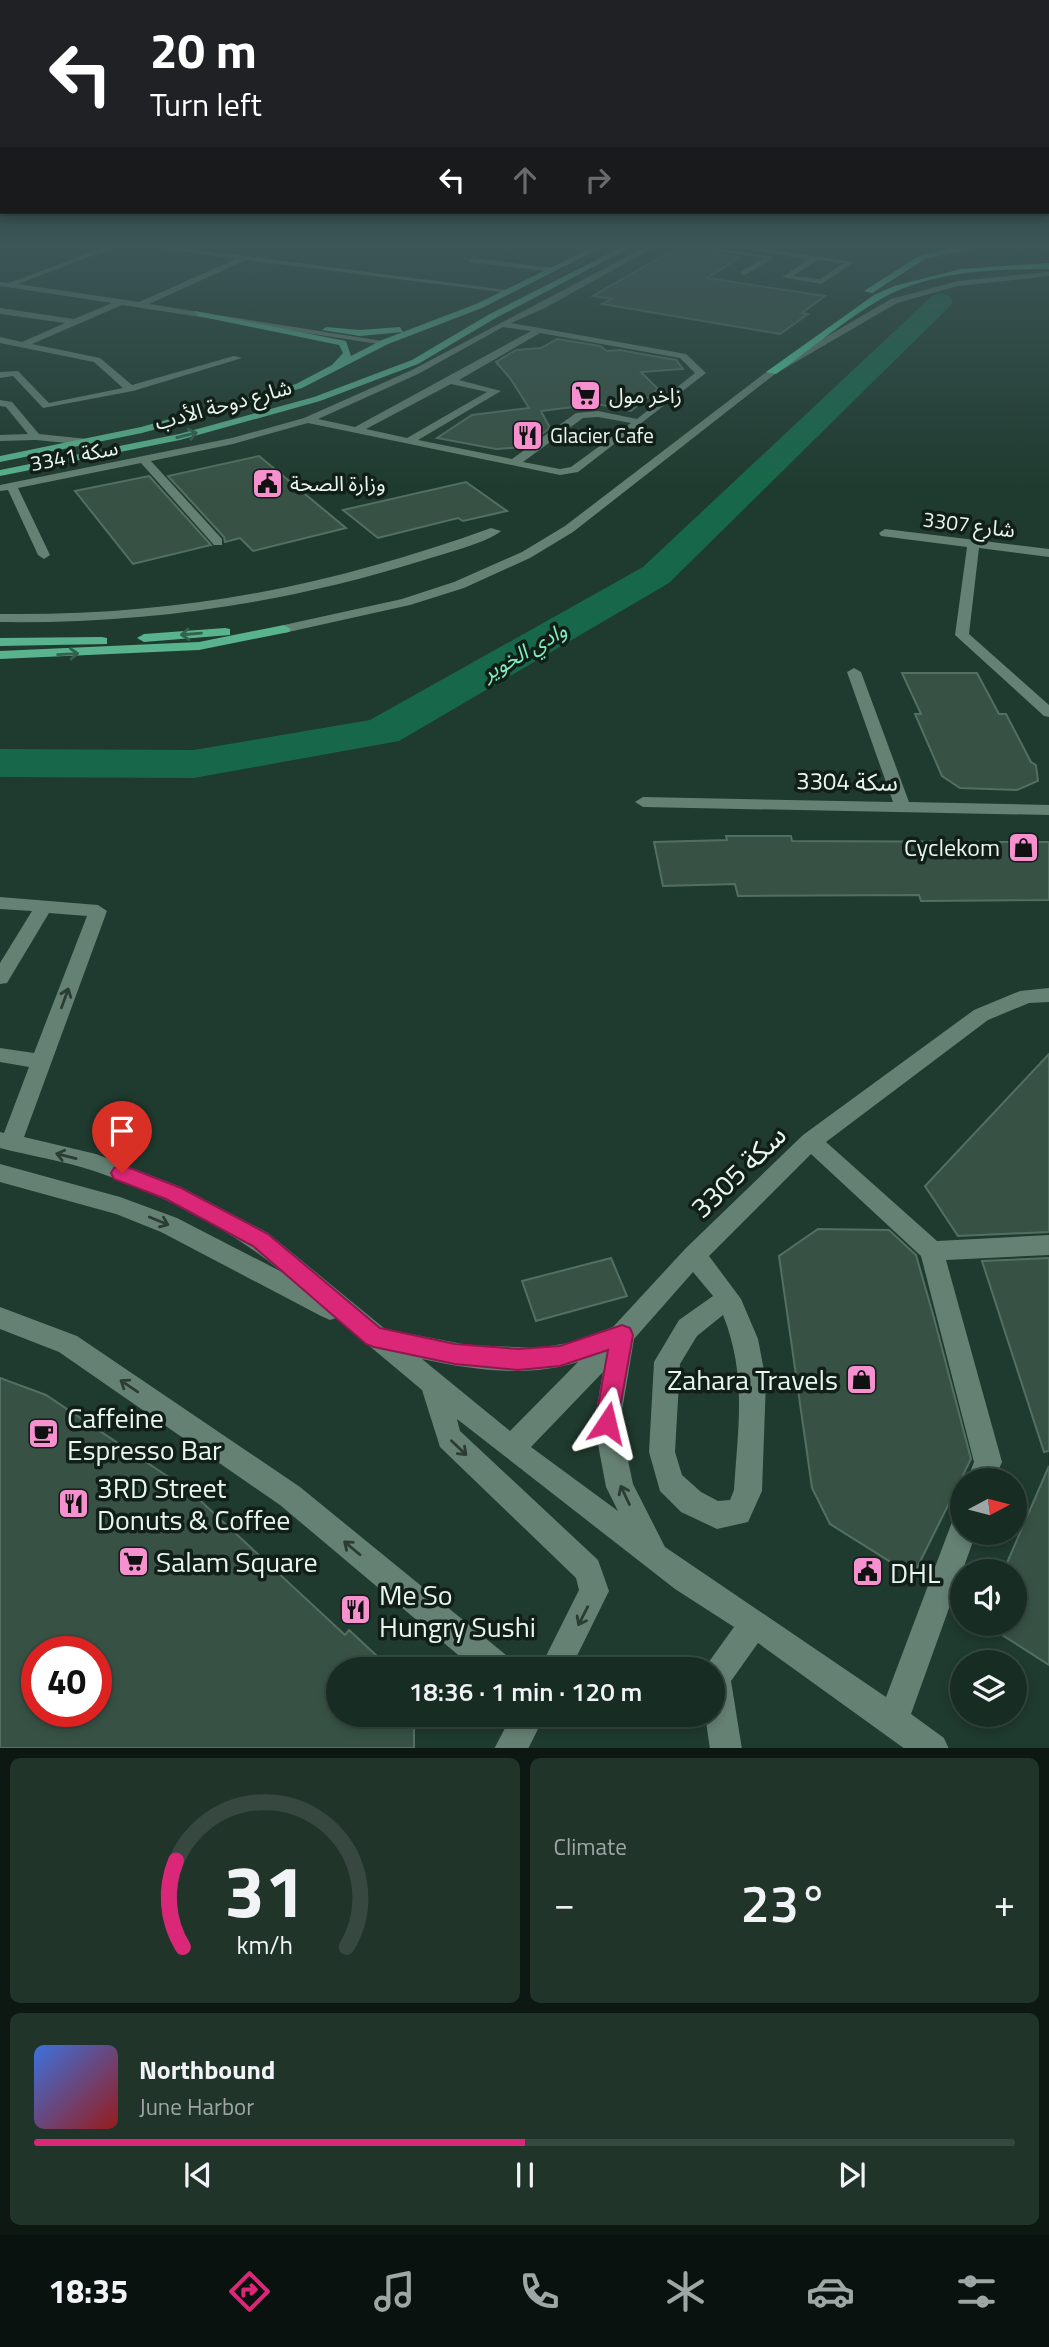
<!DOCTYPE html>
<meta charset="utf-8">
<style>
:root{--surface:#172c22;--page:#20342a;--text:#f1f3f6;--muted:#9ea7a5;--line:#364840;--accent:#db2777}
body{margin:0;font-family:"Titillium Web","Noto Sans Arabic",sans-serif;background:var(--page);color:var(--text);height:100vh;display:flex;flex-direction:column;font-size:26px;white-space:nowrap}
*{box-sizing:border-box;margin:0}
p{font-size:23px;color:var(--muted)}
.icon{flex:none;width:38px;height:38px;fill:none;stroke:currentColor;stroke-width:2;stroke-linecap:round;stroke-linejoin:round}
.map{position:relative;height:1748px;overflow:hidden}
.drawer{display:flex;flex-direction:column;gap:10px;padding:10px;background:#0d1813;flex:1}
.drawer>*{flex:none}
.banner{position:absolute;left:0px;top:0px;width:1050px;height:214px;box-shadow:0 4px 10px #0003,0 0 0 2px var(--line);background:#202124;color:#fff;overflow:hidden}
.needle{width:46px;rotate:83deg}
.tools{position:absolute;left:950px;top:1468px;display:grid;gap:14px}
.tools a{display:grid;place-items:center;width:77px;height:77px;border-radius:50%;background:var(--surface);box-shadow:0 4px 10px #0003,0 0 0 2px var(--line);font-size:35px}
.speed{position:absolute;left:21px;top:1636px;display:flex;gap:14px;font-size:35px;font-weight:700;text-align:center}
.speed>*{display:grid;place-content:center;width:91px;height:91px;border-radius:50%;background:var(--surface);box-shadow:0 4px 10px #0003,0 0 0 2px var(--line);line-height:1}
.speed .limit{border:10px solid #d22;background:#fff;color:#111}
.pin{position:absolute;display:grid;place-items:center;width:60px;height:60px;color:#fff;margin:-72px -30px;border-radius:50% 50% 50% 0;rotate:-45deg;box-shadow:0 0 7px #0007}
.pin .icon{rotate:45deg}
.me{position:absolute;width:77px;margin:-38px;rotate:10deg;stroke-linejoin:round;filter:drop-shadow(0 0 5px #0008)}
.turn{display:flex;align-items:center;gap:24px;height:147px;padding:0 35px;font-size:32px}
.turn .icon{width:91px;height:91px;stroke-width:2.5}
.turn b{display:block;font-size:49px;line-height:60px}
.lanes{display:flex;align-items:center;height:66px;padding:0 35px;background:#0003;justify-content:center;gap:35px;direction:ltr}
.lanes .off{opacity:.35}
.big{font-size:52px;font-weight:600;line-height:1.1}
.drawer .tile{flex:1;display:flex;flex-direction:column;justify-content:center;gap:10px;min-width:0;padding:0 24px;border-radius:10px;background:var(--page)}
.drawer .dial{align-items:center;gap:0}
.dial svg{height:182px;overflow:visible;fill:none;stroke:var(--line);stroke-width:7;stroke-linecap:round;text-anchor:middle}
.dial text{fill:var(--text);stroke:none}
.song{display:flex;align-items:center;gap:21px}
.cover{width:84px;height:84px;border-radius:10px;background:linear-gradient(135deg,hsl(220 70% 55%),hsl(0 70% 35%))}
.played{height:7px;border-radius:4px;background:linear-gradient(90deg,var(--accent) 50%,var(--line) 50%)}
.keys{display:flex;justify-content:space-around;direction:ltr}
.heat{display:flex;justify-content:space-between;align-items:center;font-size:38px;direction:ltr}
.drawer .tiles{flex:1;display:grid;gap:10px;grid-template-columns:1fr 1fr}
.tile:last-child{grid-column:span 2}
.trip{position:absolute;left:326px;top:1657px;width:399px;height:70px;border-radius:35px;background:var(--surface);box-shadow:0 4px 10px #0003,0 0 0 2px var(--line);font-weight:600;line-height:70px;text-align:center}
.tab-bar{display:flex;height:112px;justify-content:space-around;align-items:center;background:#09120e;color:var(--muted)}
.tab-bar .icon{width:49px;height:49px}
.tab-bar .current{color:var(--accent)}
.tab-bar b{font-size:32px;color:var(--text)}
.map>svg:first-child{display:block}
</style>
<div class="map">
<svg width="1049" height="1749" viewBox="0 0 1049 1749">
<rect width="100%" height="100%" fill="#1f3a2e"/>
<g fill="none" stroke-linecap="round" stroke-linejoin="round">
<path fill="#17684b" fill-rule="evenodd" d="M941 294 950 296 953 301 950 306 669 583 399 741 194 778 0 777V749L194 750 370 720 643 567 932 296Z"/>
</g>
<path fill="#375245" stroke="#536f62" stroke-width="2" fill-rule="evenodd" d="M678 247 740 257 707 278 825 296 802 313 808 314 780 334 602 304 612 299 593 296Z
M557 339 600 346 607 351 619 350 676 360 683 369 641 372 658 389 631 411 597 404 541 411 550 428 524 447 496 449 437 438 472 415 529 408 510 378 496 362 516 350 541 348Z
M259 456 346 528 253 551 240 538 225 542 224 537 168 476Z
M149 476 211 545 133 564 75 491Z
M466 482 507 511 463 521 458 518 378 538 343 510Z
M902 673H977L999 714H1006L1031 762 1036 765 1038 781 1017 790 960 788 942 776 915 714H921Z
M726 836H791L792 841 1049 842V900L921 901 919 895 738 896 735 884 663 886 654 842 727 840Z
M1049 1054V1232L958 1236 925 1186Z
M818 1229 889 1230 916 1255 934 1318 971 1459 913 1576 830 1524 812 1488 779 1256Z
M611 1258 627 1296 536 1321 522 1281Z
M1049 1258V1451L1044 1452 982 1261Z
M0 1378 46 1395 191 1492 345 1635 349 1630 392 1670H338V1715H414V1748H0ZM37 1652H96V1712H37Z
M1049 1466V1665L985 1624H1015V1572H1003Z"/>
<g fill="none" stroke-linecap="round" stroke-linejoin="round">
<path fill="#658173" fill-rule="evenodd" d="M110 245H120L18 284 139 302 236 259 139 245H159L513 291 509 293 246 260 149 304 389 342 385 345 122 305 32 344 100 358 132 385 234 356 242 358 133 391 43 408 13 376 0 378V372L18 371 49 403 123 388 94 362 0 343V337L22 342 65 323 0 314V308L74 319 112 303 0 286V282L9 283Z
M649 245H658L545 308 511 323 686 354 706 373 578 472 560 475 308 423 233 444 151 461 222 539V545H214L141 463 18 488 50 555 44 559 38 555 8 490 0 491V485L232 438 304 418 412 370ZM503 327 531 331 355 427 318 419 418 374ZM540 333 680 358 695 373 637 419 598 411 576 413 512 459 418 440 501 391 459 380ZM451 384 487 392 407 438 366 429ZM598 417 631 423 571 467 560 469 523 462 583 418Z
M679 245H698L775 257 743 276 740 272 764 258Z
M720 245H739L855 262 821 284 782 277 809 259ZM818 260 844 263 820 279 793 276Z
M1039 245H1049V250Z
M472 258 553 268 557 270 553 272 469 262Z
M1049 272V276L958 286 897 303 775 374 573 532 530 558 464 588 410 605 284 633 277 629 284 625 402 599 454 582 522 552 565 526 769 370 891 299 958 281Z
M0 400 12 402 39 434 87 439 92 442 87 445 36 440 0 441V435L28 434 6 407 0 406Z
M491 528 501 531C485 544 442 554 421 561 283 604 145 624 0 622V614C176 616 325 588 491 528Z
M885 529 1049 549V557L979 548 969 634 1049 705V717L1044 716 955 635 967 547 881 536 879 533Z
M854 668 861 672 909 802 1049 805V815L643 807 635 802 643 797 893 802 847 672Z
M0 897 98 905 107 911 24 1137 96 1154 181 1187 268 1233 385 1329 468 1345 538 1348 568 1343 613 1327 686 1248 803 1135 974 1010 1020 991 1049 988V1002L1029 1003 988 1020 826 1142 937 1241 1049 1235V1255L946 1260 1002 1462 994 1480H967L974 1462 921 1256 811 1154 709 1256 741 1299 758 1339 766 1381 762 1491 748 1522 717 1529 681 1512 660 1491 649 1452 654 1362 679 1320 713 1296 693 1272 634 1339 620 1423 633 1484 665 1547 886 1697 952 1522 962 1518V1533H976L911 1714 944 1738 949 1749H905L758 1643 731 1681 742 1749H710L705 1715H712V1670H703L734 1627 675 1589 457 1419 460 1431 598 1560 609 1591 570 1670H539L579 1590 576 1578 440 1447 422 1390 336 1318 330 1320 321 1316 161 1232 116 1214 0 1182V1164L120 1197 177 1218 282 1272C228 1227 161 1194 94 1171 64 1161 31 1156 0 1148V1132L4 1133 29 1067 0 1062V1048L34 1053 87 916 49 913 7 983 0 984V963L32 911 0 909ZM723 1315C747 1375 738 1427 734 1490L730 1500 718 1501 701 1492 682 1475 675 1452 680 1364 697 1336ZM422 1359C474 1370 526 1378 578 1362L510 1431ZM603 1372 594 1423 606 1487 618 1511 531 1447Z
M0 1307 77 1336 300 1487 511 1659 515 1670H476L280 1505 59 1352 0 1329Z
M512 1715H545L528 1749H494Z"/>
<path fill="#59b38e" fill-rule="evenodd" d="M597 245H606L482 308 388 344 302 388 142 433 0 462V456L141 427 296 384 332 365 343 353 339 345 198 316 195 311 346 341 351 356 382 340 476 304Z
M626 245H635L494 319 418 364 320 401 180 440 0 476V470L179 434 314 397 412 360 488 315Z
M400 327 403 332 360 336 322 330 326 327 360 330Z
M284 625 291 629 289 632 199 650 0 659V651L199 642Z
M225 628 230 629V635L144 642 137 638 144 634Z
M102 637 107 638V644L0 646V638Z"/>
<path fill="#51d4a0" fill-rule="evenodd" d="M961 245H988L925 259 872 293 864 291 919 256Z
M1049 263V269C993 269 931 271 881 299 844 320 810 350 776 374L766 372 874 295 894 286 961 269Z"/>
</g>
<defs><path id="oneway-shaft" d="M-6 0H5M1.5-3L5.5 0L1.5 3" fill="none" stroke-width="1.6" stroke-linecap="round" stroke-linejoin="round" transform="scale(1.75)"/></defs>
<g stroke="#32614d">
<use href="#oneway-shaft" transform="translate(187 435) rotate(-14)"/>
<use href="#oneway-shaft" transform="translate(191 634) rotate(175)"/>
<use href="#oneway-shaft" transform="translate(68 654) rotate(-3)"/>
</g>
<g stroke="#2b3c33">
<use href="#oneway-shaft" transform="translate(65 998) rotate(-70)"/>
<use href="#oneway-shaft" transform="translate(66 1156) rotate(-166)"/>
<use href="#oneway-shaft" transform="translate(159 1221) rotate(22)"/>
<use href="#oneway-shaft" transform="translate(129 1386) rotate(-146)"/>
<use href="#oneway-shaft" transform="translate(459 1448) rotate(44)"/>
<use href="#oneway-shaft" transform="translate(625 1495) rotate(-115)"/>
<use href="#oneway-shaft" transform="translate(352 1548) rotate(-140)"/>
<use href="#oneway-shaft" transform="translate(583 1616) rotate(117)"/>
</g>
<linearGradient id="sky" x2="0" y2="1"><stop stop-color="#112019"/><stop offset="0.5" stop-color="#3c5557"/><stop offset="1" stop-color="#3c5557" stop-opacity="0"/></linearGradient>
<rect width="1049" height="490" fill="url(#sky)"/>
<path fill="#db2777" stroke="#8e194d" stroke-width="2" d="M122 1165 181 1188 268 1234 380 1328 455 1344 518 1349 560 1346 622 1325 630 1328 633 1335 616 1430 607 1434 599 1430 595 1423 608 1350 560 1366 518 1370 455 1364 374 1347 366 1344 253 1246 166 1199 114 1179 111 1173 114 1168Z"/>
<defs>
<symbol id="supermarket-square" viewBox="-11 -11 22 22"><rect x="-9" y="-9" width="18" height="18" rx="4" fill="#f790cf" stroke="#121e18"/><path d="M-6-5.5h2.5l.6 2H6L4.5 2H-2.5L-4.4-4H-6ZM-1.5 3.2a1.3 1.3 0 1 0 .1 0ZM3 3.2a1.3 1.3 0 1 0 .1 0Z" fill="#111"/></symbol>
<symbol id="restaurant-square" viewBox="-11 -11 22 22"><rect x="-9" y="-9" width="18" height="18" rx="4" fill="#f790cf" stroke="#121e18"/><path d="M-5-6h1v4h1v-4h1v4h1v-4h1v5L-1.5 .5V6h-2V.5L-5-1ZM5-6V6H3V1.5H1.5Q1.5-4 5-6Z" fill="#111"/></symbol>
<symbol id="civic-square" viewBox="-11 -11 22 22"><rect x="-9" y="-9" width="18" height="18" rx="4" fill="#f790cf" stroke="#121e18"/><path d="M-.6-6.5H3V-4.5H.6V-3L4-1V1h2V6H-6V1h2V-1L-.6-3ZM-1.2 2.5V6h2.4V2.5Z" fill="#111"/></symbol>
<symbol id="shop-square" viewBox="-11 -11 22 22"><rect x="-9" y="-9" width="18" height="18" rx="4" fill="#f790cf" stroke="#121e18"/><path d="M-5-2.5h2.3a2.7 3.5 0 0 1 5.4 0H5L5.5 6h-11ZM-1.5-2.5h3a1.5 2.3 0 0 0-3 0Z" fill="#111"/></symbol>
<symbol id="cafe-square" viewBox="-11 -11 22 22"><rect x="-9" y="-9" width="18" height="18" rx="4" fill="#f790cf" stroke="#121e18"/><path d="M-5.5-4.5H6V0H3Q3 3.5 0 3.5H-2.5Q-5.5 3.5-5.5 0ZM3-3.2v2h1.7v-2ZM-6 4.5H4V6H-6Z" fill="#111"/></symbol>
</defs>
<g fill-rule="evenodd">
<use href="#supermarket-square" x="568" y="378" width="35" height="35"/>
<use href="#restaurant-square" x="510" y="418" width="35" height="35"/>
<use href="#civic-square" x="250" y="466" width="35" height="35"/>
<use href="#shop-square" x="1006" y="830" width="35" height="35"/>
<use href="#shop-square" x="844" y="1362" width="35" height="35"/>
<use href="#cafe-square" x="26" y="1416" width="35" height="35"/>
<use href="#restaurant-square" x="56" y="1486" width="35" height="35"/>
<use href="#supermarket-square" x="116" y="1544" width="35" height="35"/>
<use href="#civic-square" x="850" y="1554" width="35" height="35"/>
<use href="#restaurant-square" x="338" y="1592" width="35" height="35"/>
</g>
<g text-anchor="middle" dominant-baseline="central" stroke-width="7" stroke-linejoin="round" paint-order="stroke">
<g font-size="21" fill="#e7f7ef" stroke="#121e18" text-anchor="start">
<text x="609" y="395">زاخر مول</text>
<text x="550" y="435">Glacier Cafe</text>
<text x="290" y="483">وزارة الصحة</text>
</g>
<g font-size="21" fill="#e7f7ef" stroke="#121e18">
<text transform="translate(223 404) rotate(-15)">شارع دوحة الأدب</text>
<text transform="translate(74 455) rotate(-11)">سكة 3341</text>
<text transform="translate(969 524) rotate(7)">3307 شارع</text>
</g>
<g font-size="21" font-style="italic" fill="#83edbe" stroke="#121e18">
<text transform="translate(524 651) rotate(-30)">وادي الخوير</text>
</g>
<g font-size="24" fill="#e7f7ef" stroke="#121e18">
<text transform="translate(847 781) rotate(1)">سكة 3304</text>
</g>
<g font-size="24" fill="#e7f7ef" stroke="#121e18" text-anchor="end">
<text x="1000" y="847">Cyclekom</text>
</g>
<g font-size="28" fill="#e7f7ef" stroke="#121e18">
<text transform="translate(738 1171) rotate(-44)">3305 سكة</text>
</g>
<g font-size="28" fill="#e7f7ef" stroke="#121e18" text-anchor="start">
<text x="838" y="1379" text-anchor="end">Zahara Travels</text>
<text x="67" y="1417">Caffeine<tspan x="67" dy="32">Espresso Bar</tspan></text>
<text x="97" y="1487">3RD Street<tspan x="97" dy="32">Donuts &amp; Coffee</tspan></text>
<text x="156" y="1561">Salam Square</text>
<text x="890" y="1572">DHL</text>
<text x="379" y="1594">Me So<tspan x="379" dy="32">Hungry Sushi</tspan></text>
</g>
</g>
</svg>
<div class="tools">
<a><svg class="needle" viewBox="-14 -14 28 28"><path d="M0-13l5 13h-10z" fill="#e53935"/><path d="M0 13l5-13h-10z" fill="#9ea7a5"/></svg></a>
<a><svg class="icon" aria-label="sound" viewBox="0 0 24 24"><path d="M4 9h4l5-4v14l-5-4H4zM17 9q2 3 0 6"/></svg></a>
<a><svg class="icon" aria-label="layers" viewBox="0 0 24 24"><path d="M12 4l9 5-9 5-9-5zM3 14l9 5 9-5"/></svg></a>
</div>
<div class="speed"><div class="limit">40</div></div>
<div class="pin" style="left:122px;top:1173px;background:#d93025"><svg class="icon" aria-label="arrive" viewBox="0 0 24 24"><path d="M6 21V4h12l-3 4 3 4H6"/></svg></div>
<svg class="me" style="left:607px;top:1423px" viewBox="-20 -20 40 40"><path d="M0-17L14 15 0 8-14 15z" fill="#db2777" stroke="#fff" stroke-width="4"/></svg>
<div class="trip">18:36 · 1 min · 120 m</div>
<div class="banner">
<div class="turn"><svg class="icon" aria-label="left" viewBox="0 0 24 24"><path d="M17 20v-9H6M10 6l-5 5 5 5"/></svg><div><b>20 m</b>Turn left</div></div>
<div class="lanes"><svg class="icon" aria-label="left" viewBox="0 0 24 24"><path d="M17 20v-9H6M10 6l-5 5 5 5"/></svg><svg class="icon off" aria-label="ahead" viewBox="0 0 24 24"><path d="M12 20V5M6 11l6-6 6 6"/></svg><svg class="icon off" aria-label="right" viewBox="0 0 24 24"><path d="M7 20v-9h11M14 6l5 5-5 5"/></svg></div>
</div>
</div>
<section class="drawer">
<div class="tiles">
<div class="tile dial"><svg viewBox="0 0 100 80">
<path d="M14 69A42 42 0 1 1 86 69"/>
<path d="M14 69A42 42 0 0 1 11 31" stroke="#db2777"/>
<text x="50" y="56" font-size="32" font-weight="700">31</text>
<text x="50" y="72" font-size="11">km/h</text>
</svg></div>
<div class="tile"><p>Climate</p>
<div class="heat"><a>−</a><b class="big">23°</b><a>+</a></div>
</div>
<div class="tile">
<div class="song"><i class="cover"></i><div><b>Northbound</b><p>June Harbor</p></div></div>
<div class="played"></div>
<div class="keys"><svg class="icon" aria-label="previous" viewBox="0 0 24 24"><path d="M18 5L8 12l10 7zM5 5v14"/></svg><svg class="icon" aria-label="pause" viewBox="0 0 24 24"><path d="M8 5v14M16 5v14"/></svg><svg class="icon" aria-label="next" viewBox="0 0 24 24"><path d="M6 5l10 7-10 7zM19 5v14"/></svg></div>
</div>
</div>
</section>
<nav class="tab-bar">
<b>18:35</b>
<svg class="icon current" aria-label="directions" viewBox="0 0 24 24"><path d="M12 3l9 9-9 9-9-9zM9 14v-3h6M13 9l2 2-2 2"/></svg>
<svg class="icon" aria-label="music" viewBox="0 0 24 24"><path d="M9 18V5l10-2v13"/><circle cx="6" cy="18" r="3"/><circle cx="16" cy="16" r="3"/></svg>
<svg class="icon" aria-label="phone" viewBox="0 0 24 24"><path d="M5 4h4l2 5-3 2q2 4 5 5l2-3 5 2v4C11 20 4 13 5 4z"/></svg>
<svg class="icon" aria-label="climate" viewBox="0 0 24 24"><path d="M12 3v18M4 7l16 10M4 17L20 7"/></svg>
<svg class="icon" aria-label="car" viewBox="0 0 24 24"><path d="M5 17H2v-5l4-1 3-4h7l3 4 3 1v5h-3M9 17h6M6 11h13"/><circle cx="7" cy="17" r="2"/><circle cx="17" cy="17" r="2"/></svg>
<svg class="icon" aria-label="filters" viewBox="0 0 24 24"><path d="M4 7h16M4 17h16"/><circle cx="9" cy="7" r="2"/><circle cx="15" cy="17" r="2"/></svg>
</nav>
